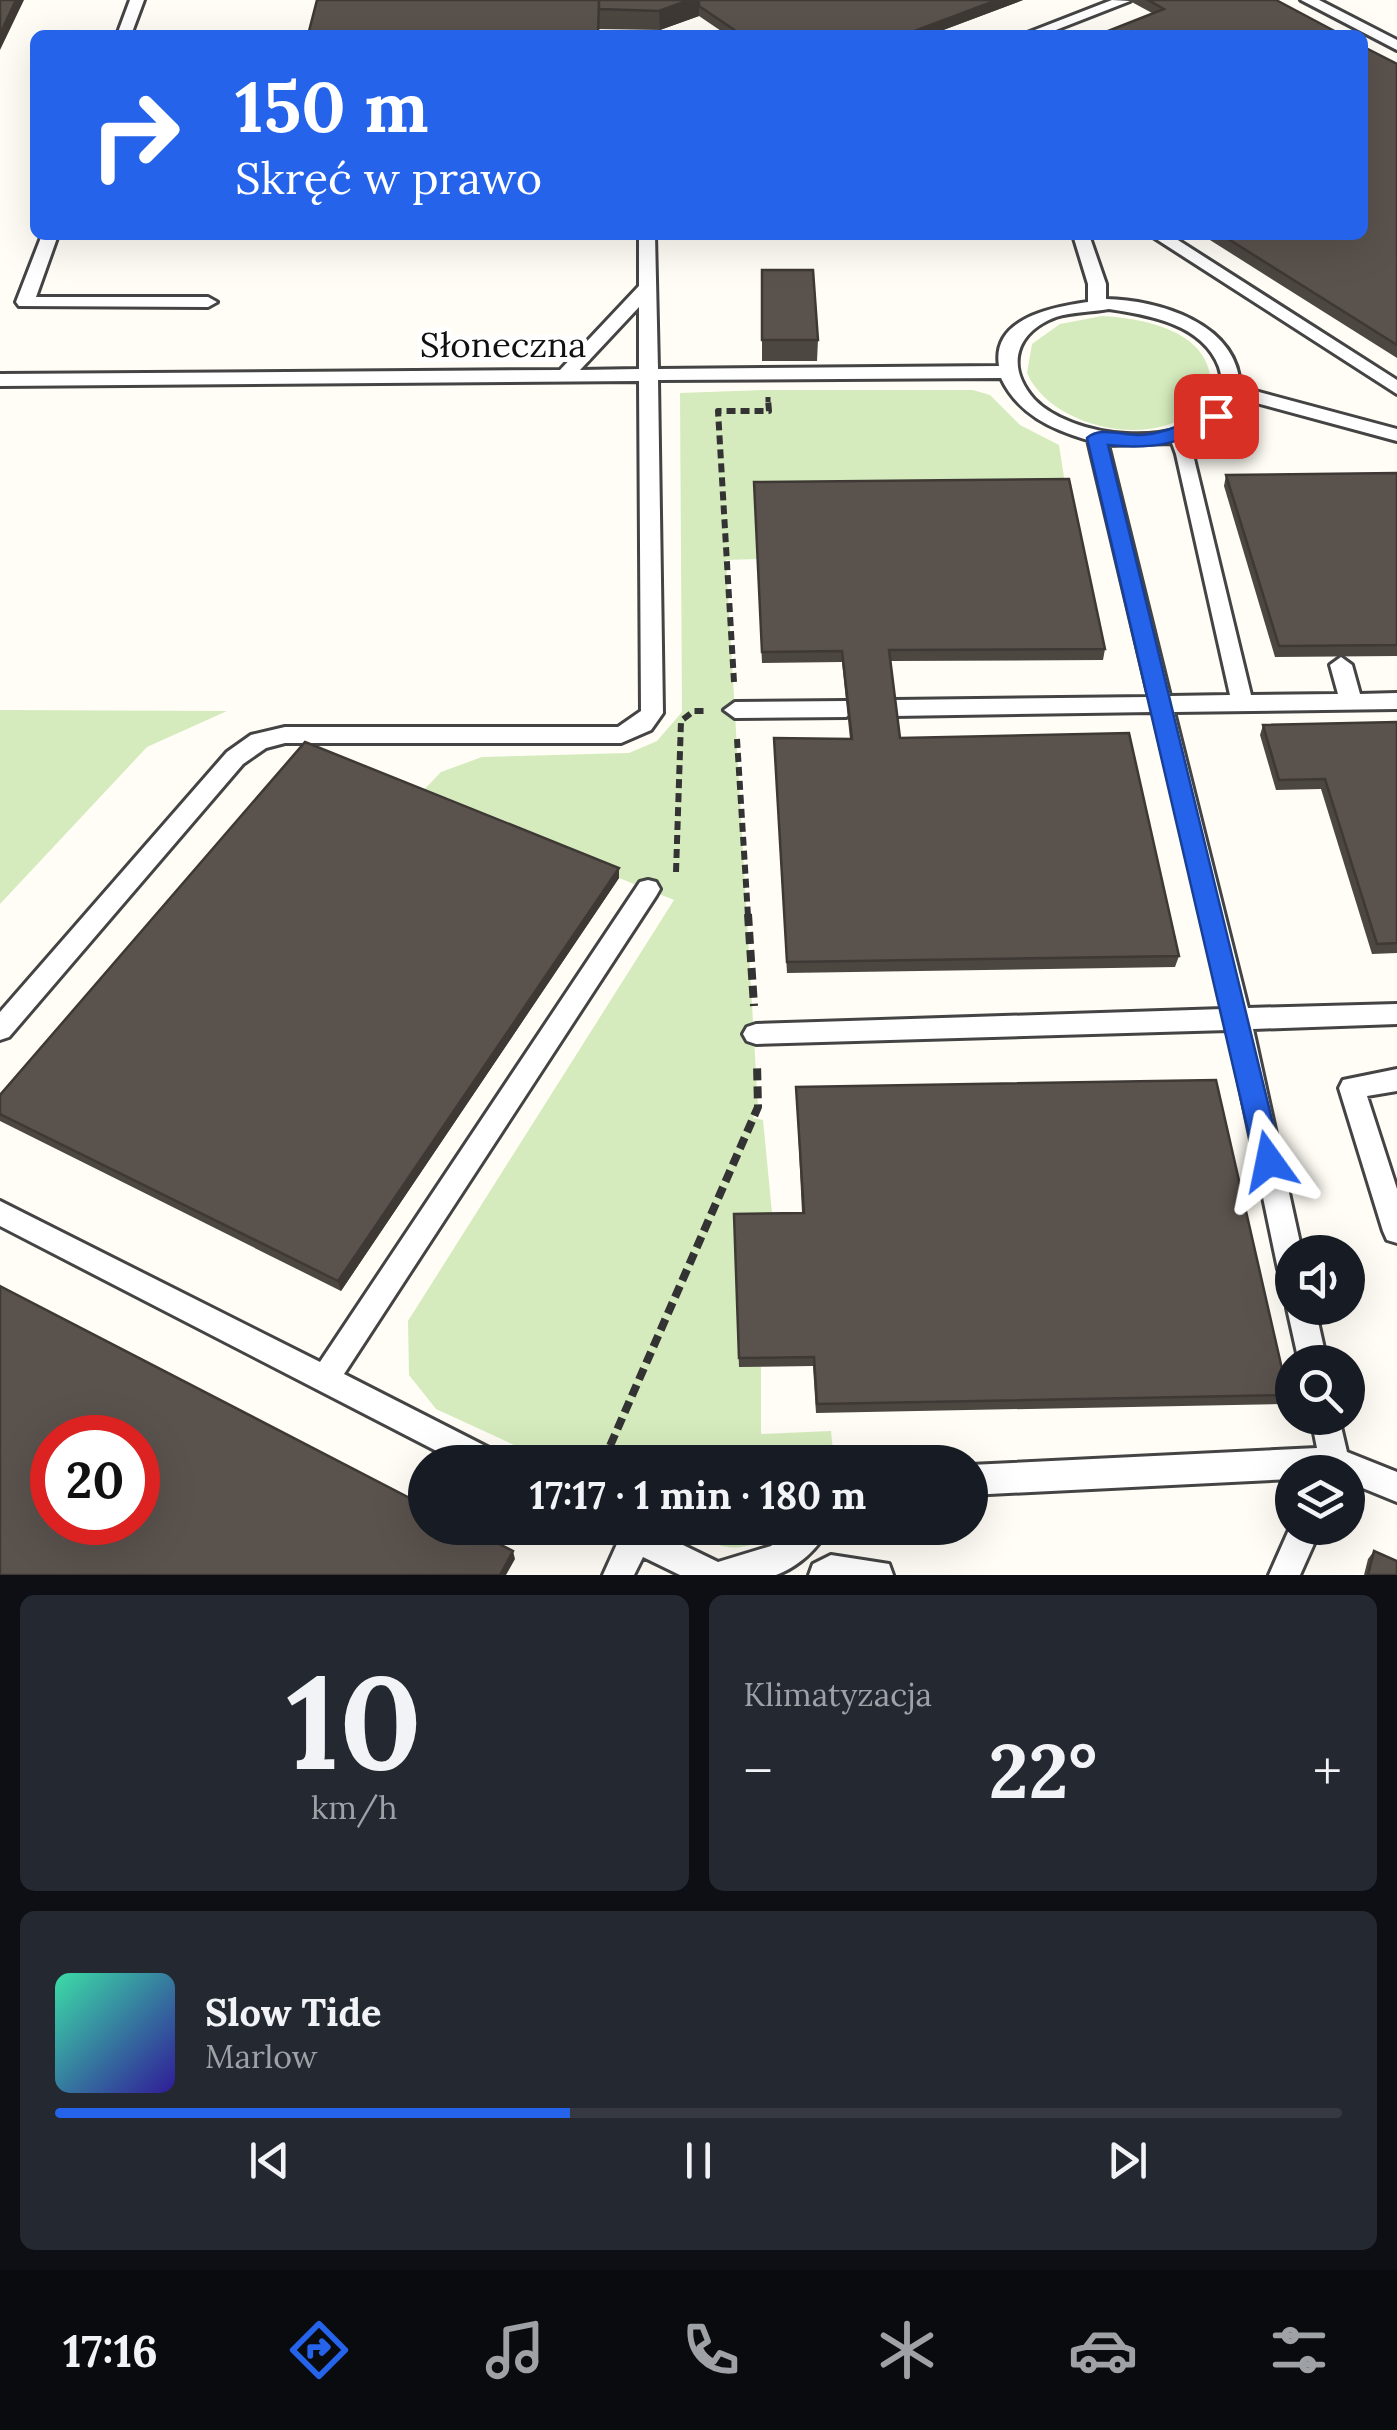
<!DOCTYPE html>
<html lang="pl">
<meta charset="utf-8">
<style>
:root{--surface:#171b24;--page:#242831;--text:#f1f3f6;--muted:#9ea1a6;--line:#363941;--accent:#2563eb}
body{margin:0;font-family:Lora,serif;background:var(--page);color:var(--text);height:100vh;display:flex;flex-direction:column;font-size:38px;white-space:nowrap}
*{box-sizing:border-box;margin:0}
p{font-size:32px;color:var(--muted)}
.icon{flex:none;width:55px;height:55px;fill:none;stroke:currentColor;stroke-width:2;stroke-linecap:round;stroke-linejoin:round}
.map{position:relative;height:1575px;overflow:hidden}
.details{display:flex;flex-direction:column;gap:20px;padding:20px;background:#0d0f14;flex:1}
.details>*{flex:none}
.guide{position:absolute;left:30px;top:30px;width:1338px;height:210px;border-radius:15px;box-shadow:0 10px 40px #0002;background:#2563eb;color:#fff;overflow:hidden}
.fabs{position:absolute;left:1275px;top:1235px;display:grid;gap:20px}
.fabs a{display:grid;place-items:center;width:90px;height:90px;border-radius:50%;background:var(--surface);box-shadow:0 10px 40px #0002;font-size:50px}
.speed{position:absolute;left:30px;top:1415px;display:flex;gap:20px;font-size:50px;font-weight:700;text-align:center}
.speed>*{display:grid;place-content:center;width:130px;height:130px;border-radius:50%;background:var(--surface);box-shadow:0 10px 40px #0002;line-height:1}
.speed .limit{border:15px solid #d22;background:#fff;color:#111}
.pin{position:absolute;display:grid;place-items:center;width:85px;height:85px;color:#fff;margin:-42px;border-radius:20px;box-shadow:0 5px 15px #0006}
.me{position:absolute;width:110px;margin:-55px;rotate:348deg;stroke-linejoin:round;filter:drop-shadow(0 0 8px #0008)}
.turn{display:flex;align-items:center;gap:35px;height:210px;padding:0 40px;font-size:45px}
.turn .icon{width:130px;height:130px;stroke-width:2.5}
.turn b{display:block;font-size:70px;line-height:85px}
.big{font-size:75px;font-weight:700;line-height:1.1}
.details .tile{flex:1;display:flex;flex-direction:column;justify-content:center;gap:15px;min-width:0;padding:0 35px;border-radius:15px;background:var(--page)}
.details .dial{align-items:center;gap:0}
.dial b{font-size:130px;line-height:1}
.song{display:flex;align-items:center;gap:30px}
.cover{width:120px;height:120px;border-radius:15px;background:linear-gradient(135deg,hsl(160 70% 55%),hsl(250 70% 35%))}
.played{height:10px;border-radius:5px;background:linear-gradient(90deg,var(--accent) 40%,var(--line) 40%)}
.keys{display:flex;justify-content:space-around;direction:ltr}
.heat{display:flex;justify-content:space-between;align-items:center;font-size:55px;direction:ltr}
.details .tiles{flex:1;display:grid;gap:20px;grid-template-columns:1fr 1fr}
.tile:last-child{grid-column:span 2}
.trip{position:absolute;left:408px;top:1445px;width:580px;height:100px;border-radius:50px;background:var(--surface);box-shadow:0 10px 40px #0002;font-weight:700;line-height:100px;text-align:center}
.menu{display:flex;height:160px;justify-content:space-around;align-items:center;background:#090b0e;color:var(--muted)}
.menu .icon{width:70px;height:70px}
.menu .current{color:var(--accent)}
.menu b{font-size:45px;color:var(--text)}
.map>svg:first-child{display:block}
</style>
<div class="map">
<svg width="1397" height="1575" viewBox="0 0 1397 1575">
<rect width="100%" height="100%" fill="#fffdf5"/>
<path fill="#d5ebbd" d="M1102 316C1140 318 1203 329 1210 375 1212 388 1206 401 1196 409 1150 450 1051 427 1027 373L1032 344 1060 324Z
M767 390H973L990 395 1020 425 1059 445 1066 490 754 494 757 559 726 560 758 1107 753 1118 763 1120 773 1223 734 1224 739 1366 761 1367V1434L831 1431 834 1462H551L436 1409 409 1375 408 1321 674 900 417 797 441 772 482 757 629 753 657 741 682 712 680 393Z
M0 710 227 711 147 747 0 904Z
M681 1528H787C737 1555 730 1553 681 1528Z"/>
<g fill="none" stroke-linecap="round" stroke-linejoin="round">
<defs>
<path id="service" d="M130 0H144L131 35H117Z
M1112 0 1130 1 1043 35H1022Z
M1301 0H1319L1397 40V50Z
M42 235H58L36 297H208L217 302 208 307 19 306 16 302Z
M639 235H655L658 369 999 366C991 318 1053 307 1088 302V284L1073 235H1089L1106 284V299C1158 300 1238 323 1240 387L1397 429V441L1238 398 1217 424 1189 438 1251 695 1338 694 1330 665 1341 657 1352 665 1360 694 1397 693V709L1174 712 1248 1008 1397 1004V1024L1253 1029 1302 1252H1292V1281L1282 1278 1278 1269 1228 1030 756 1044 747 1041 743 1034 747 1027 756 1024 1223 1009 1153 712 894 716 883 708 894 700 1149 697 1088 440C1051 429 1018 414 1001 378L658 380 663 713 651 730 621 743H285L266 748 243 764 9 1037 0 1040V1012L227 752 251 735 285 727H618L641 711 639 381 0 386V374L560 370 639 286ZM639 307V369L580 370ZM1109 309C1149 315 1203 324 1219 367 1223 379 1224 392 1216 403 1182 452 1071 438 1034 399 1005 366 1016 332 1056 317 1072 312 1092 312 1109 309ZM1172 443 1176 454 1230 695 1170 696 1108 445Z
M1150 235H1170L1397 380V394Z
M846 701 857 709 846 717 735 718 724 710 735 702Z
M648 880 656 882 660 889 656 896 344 1374 497 1452 501 1462H458L0 1226V1201L320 1362 640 882Z
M1397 1069V1091L1367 1096 1397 1189V1243L1387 1240 1383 1231 1339 1088 1343 1080Z
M1292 1298V1308H1315L1327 1362H1299L1287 1308Z
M1311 1418H1339L1347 1452 1397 1472V1502L1348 1482V1472H1292V1479L970 1495V1465L1317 1448Z
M1292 1523V1528H1321L1300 1575H1269Z
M602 1528H648L718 1562 771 1546 791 1528H828C820 1548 796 1568 776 1575H680L643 1557 634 1575H603L617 1544 606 1539Z
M831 1555 889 1564 893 1575H809L813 1564Z"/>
</defs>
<use href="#service" stroke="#444" stroke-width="6"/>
<path stroke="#333" stroke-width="5" stroke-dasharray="8 4" stroke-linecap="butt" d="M768 397V402"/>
<path stroke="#333" stroke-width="6" stroke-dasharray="9 5" stroke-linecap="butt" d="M734 682 718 411H769L768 399
M737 739 748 916
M676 872 681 721 694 711H704"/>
<path stroke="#333" stroke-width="8" stroke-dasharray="12 6" stroke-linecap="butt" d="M748 914 754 1006
M603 1462 758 1107 757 1063"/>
<use href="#service" fill="#fff" fill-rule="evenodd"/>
</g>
<path fill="#4d4742" d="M317 0H1023L930 35H727L699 16 660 30 599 29V35Z
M1128 0H1276L1342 35H1107L1108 31 1152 13Z
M1397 64V358L1202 235H1362Z
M762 270 818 340 817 361H762Z
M1397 473V656L1275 657 1224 486 1226 475Z
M754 482 1105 649 1103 660 891 661 900 738 1179 956 1175 967 787 973 774 738 850 739 842 662 762 663Z
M1397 722V953L1372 954 1321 789 1276 790 1260 735 1263 725Z
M619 868V878L341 1291 0 1121V1095Z
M796 1087 1288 1395 1283 1404 816 1413 813 1366 739 1367 734 1223 802 1213Z
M1374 1551 1397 1575H1364L1368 1559Z"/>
<path fill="#3f3936" d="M16 0H24L0 50V34Z
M689 0H699V16L660 30 659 11Z
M997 0H1023L930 35H904Z
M619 868V878L341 1291 338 1281Z
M513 1551 515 1559 506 1575H500Z"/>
<path fill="#5a524d" stroke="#3f3936" stroke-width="2.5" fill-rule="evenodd" d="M0 0H16L0 34Z
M317 0H599L598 35H308Z
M599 0H689L659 11 599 9Z
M699 0H997L904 35H742L699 6Z
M1148 0H1276L1342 35H1115L1108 31 1164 9Z
M1362 46 1397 64V345L1222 235H1362Z
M762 270H813L818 340H762Z
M1397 473V645L1279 646 1226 475Z
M1069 479 1105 649 889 650 900 738 1129 733 1179 956 787 962 774 738 852 739 842 651 762 652 754 482Z
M1397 722V943L1377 944 1325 779 1279 780 1263 725Z
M305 742 619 868 338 1281 0 1114V1095Z
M1216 1080 1288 1395 817 1404 814 1357 739 1358 734 1214 804 1213 796 1087Z
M0 1286 425 1506V1528H467L513 1551 500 1575H0ZM52 1438H138V1522H52Z
M1374 1551 1397 1561V1575H1368Z"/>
<path fill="#2563eb" stroke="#184099" stroke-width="2.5" d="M1216 411 1225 416 1223 421C1181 443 1155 450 1108 445L1282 1161 1278 1169 1269 1173 1259 1169 1255 1161 1087 438C1100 426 1124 436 1141 435 1173 433 1187 419 1216 411Z"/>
<g text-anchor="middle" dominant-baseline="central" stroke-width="10" stroke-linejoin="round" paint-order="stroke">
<g font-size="35" fill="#111" stroke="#fff">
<text x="503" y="344">Słoneczna</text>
</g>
</g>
</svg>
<div class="fabs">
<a><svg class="icon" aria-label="sound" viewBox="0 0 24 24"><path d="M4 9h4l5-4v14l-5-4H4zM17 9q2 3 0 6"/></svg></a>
<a><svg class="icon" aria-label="search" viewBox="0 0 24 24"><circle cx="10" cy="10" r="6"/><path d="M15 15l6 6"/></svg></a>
<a><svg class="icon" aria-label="layers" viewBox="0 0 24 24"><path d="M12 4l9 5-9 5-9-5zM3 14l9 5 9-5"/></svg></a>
</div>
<div class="speed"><div class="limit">20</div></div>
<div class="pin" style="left:1216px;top:416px;background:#d93025"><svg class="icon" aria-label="arrive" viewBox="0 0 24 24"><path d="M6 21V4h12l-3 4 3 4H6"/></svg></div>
<svg class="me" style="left:1269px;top:1161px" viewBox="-20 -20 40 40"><path d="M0-17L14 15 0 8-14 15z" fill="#2563eb" stroke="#fff" stroke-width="4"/></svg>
<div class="trip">17:17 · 1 min · 180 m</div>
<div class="guide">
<div class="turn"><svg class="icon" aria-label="right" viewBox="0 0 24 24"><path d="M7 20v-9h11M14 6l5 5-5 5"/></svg><div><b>150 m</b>Skręć w prawo</div></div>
</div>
</div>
<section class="details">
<div class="tiles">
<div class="tile dial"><b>10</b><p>km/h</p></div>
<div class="tile"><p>Klimatyzacja</p>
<div class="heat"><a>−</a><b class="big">22°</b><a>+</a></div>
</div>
<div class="tile">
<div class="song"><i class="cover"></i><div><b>Slow Tide</b><p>Marlow</p></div></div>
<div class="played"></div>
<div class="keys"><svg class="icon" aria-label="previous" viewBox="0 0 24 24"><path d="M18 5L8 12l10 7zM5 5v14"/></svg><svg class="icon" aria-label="pause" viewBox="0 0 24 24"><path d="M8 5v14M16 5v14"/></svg><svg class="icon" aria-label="next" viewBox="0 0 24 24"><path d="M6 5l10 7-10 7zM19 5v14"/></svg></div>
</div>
</div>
</section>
<nav class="menu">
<b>17:16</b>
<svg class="icon current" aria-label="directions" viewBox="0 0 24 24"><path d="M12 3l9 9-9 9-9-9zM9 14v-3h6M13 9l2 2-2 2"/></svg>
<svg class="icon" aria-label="music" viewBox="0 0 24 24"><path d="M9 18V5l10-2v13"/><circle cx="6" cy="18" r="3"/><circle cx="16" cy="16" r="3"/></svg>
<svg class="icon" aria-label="phone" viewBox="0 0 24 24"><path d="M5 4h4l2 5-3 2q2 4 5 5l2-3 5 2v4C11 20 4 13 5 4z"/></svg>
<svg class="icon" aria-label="climate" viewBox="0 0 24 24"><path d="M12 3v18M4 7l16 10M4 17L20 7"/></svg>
<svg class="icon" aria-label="car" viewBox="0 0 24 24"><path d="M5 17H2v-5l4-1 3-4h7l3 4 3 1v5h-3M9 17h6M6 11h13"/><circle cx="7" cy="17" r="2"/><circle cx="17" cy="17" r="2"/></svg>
<svg class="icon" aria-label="filters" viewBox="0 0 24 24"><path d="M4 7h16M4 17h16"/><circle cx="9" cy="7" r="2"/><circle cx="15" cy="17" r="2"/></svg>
</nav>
